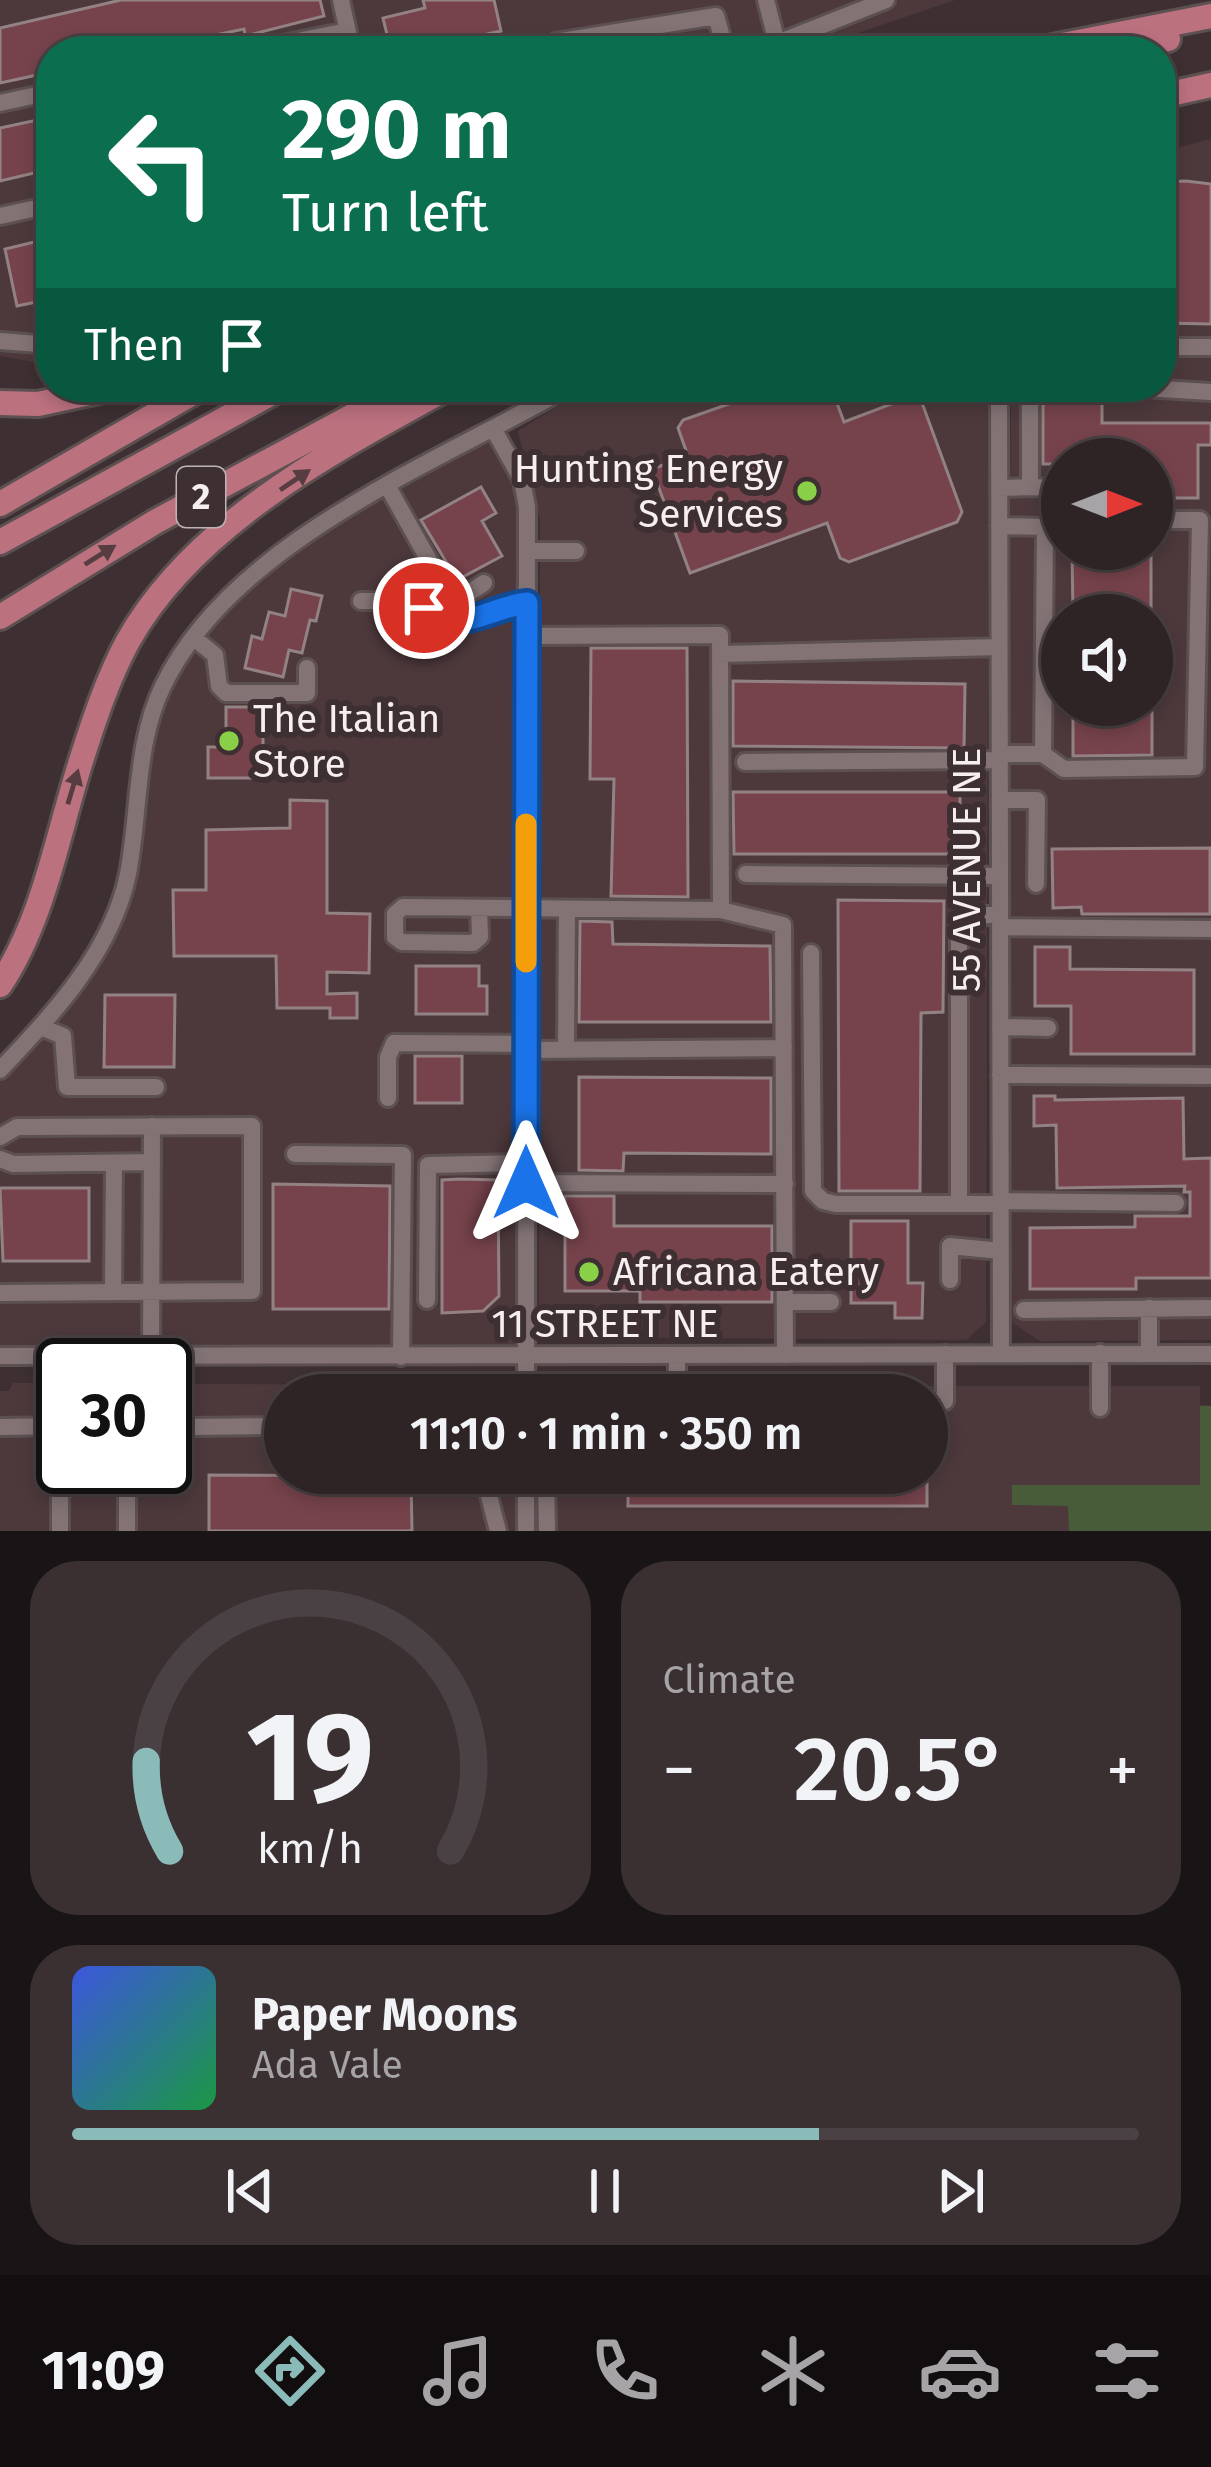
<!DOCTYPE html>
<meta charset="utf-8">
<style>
:root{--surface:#2e2426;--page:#3a3032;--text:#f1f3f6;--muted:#a7a4a7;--line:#494143;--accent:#8bbbb9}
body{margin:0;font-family:"Fira Sans",sans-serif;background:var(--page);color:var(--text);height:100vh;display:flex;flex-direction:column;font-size:45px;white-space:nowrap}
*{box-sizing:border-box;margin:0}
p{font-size:39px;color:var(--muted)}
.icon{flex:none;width:66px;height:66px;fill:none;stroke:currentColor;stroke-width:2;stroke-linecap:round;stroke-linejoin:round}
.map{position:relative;height:1531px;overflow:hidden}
.drawer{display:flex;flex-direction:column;gap:30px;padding:30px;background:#191415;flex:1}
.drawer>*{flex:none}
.guide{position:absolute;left:36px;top:36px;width:1140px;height:366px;border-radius:48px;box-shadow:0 6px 18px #0003,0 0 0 3px var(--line);background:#0b6e4f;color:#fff;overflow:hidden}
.needle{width:78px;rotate:90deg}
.buttons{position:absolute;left:1041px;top:438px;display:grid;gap:24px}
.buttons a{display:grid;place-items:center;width:132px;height:132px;border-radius:50%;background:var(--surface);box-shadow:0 6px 18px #0003,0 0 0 3px var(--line);font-size:60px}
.speed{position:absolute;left:36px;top:1338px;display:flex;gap:24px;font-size:60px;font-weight:700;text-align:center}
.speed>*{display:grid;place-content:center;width:156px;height:156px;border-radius:50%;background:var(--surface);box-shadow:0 6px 18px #0003,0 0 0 3px var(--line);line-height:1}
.speed .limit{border:6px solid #111;border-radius:18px;background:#fff;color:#111}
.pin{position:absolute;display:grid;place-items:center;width:102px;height:102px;color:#fff;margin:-51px;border:6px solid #fff;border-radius:50%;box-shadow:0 3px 12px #0007}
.me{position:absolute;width:132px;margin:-66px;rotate:0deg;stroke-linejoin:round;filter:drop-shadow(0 0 9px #0008)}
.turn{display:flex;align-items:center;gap:42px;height:252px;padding:0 48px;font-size:54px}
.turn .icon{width:156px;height:156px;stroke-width:2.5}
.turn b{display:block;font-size:84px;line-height:102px}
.then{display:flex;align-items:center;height:114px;padding:0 48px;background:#0003;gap:24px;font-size:45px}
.big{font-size:90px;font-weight:600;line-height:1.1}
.drawer .card{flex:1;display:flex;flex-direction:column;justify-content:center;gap:18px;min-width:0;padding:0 42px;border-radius:48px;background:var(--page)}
.drawer .dial{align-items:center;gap:0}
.dial svg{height:312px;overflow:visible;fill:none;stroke:var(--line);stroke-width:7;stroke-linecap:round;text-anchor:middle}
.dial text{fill:var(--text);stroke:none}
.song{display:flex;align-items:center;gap:36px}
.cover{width:144px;height:144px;border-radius:18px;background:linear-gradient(135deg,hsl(230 70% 55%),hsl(140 70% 35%))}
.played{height:12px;border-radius:6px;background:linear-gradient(90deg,var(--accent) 70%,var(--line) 70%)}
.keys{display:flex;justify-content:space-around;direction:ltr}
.heat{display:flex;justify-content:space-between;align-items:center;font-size:66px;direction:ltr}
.drawer .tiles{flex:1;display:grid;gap:30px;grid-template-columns:1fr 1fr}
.card:last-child{grid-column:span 2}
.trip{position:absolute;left:264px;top:1374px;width:684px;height:120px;border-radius:60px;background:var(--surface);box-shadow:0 6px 18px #0003,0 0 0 3px var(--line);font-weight:600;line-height:120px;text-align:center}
.tabs{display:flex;height:192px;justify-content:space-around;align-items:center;background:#120e0f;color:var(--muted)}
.tabs .icon{width:84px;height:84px}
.tabs .selected{color:var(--accent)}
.tabs b{font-size:54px;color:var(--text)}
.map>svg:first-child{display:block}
</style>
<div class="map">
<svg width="1211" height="1531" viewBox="0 0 1211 1531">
<rect width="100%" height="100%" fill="#3e3032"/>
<path fill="#4d393c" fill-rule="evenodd" d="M0 0H955L805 51H51V365L0 356Z
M1211 139V1340L1040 1341 1013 1323 1007 1300 1011 387H1161V152ZM1062 459H1152V549H1062ZM1062 615H1152V705H1062Z
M600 387H989L986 1322 966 1340 563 1337 548 1330 539 1314 540 520 518 431 563 403Z
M494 430 522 480 527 1358 0 1356V1070L54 1013 115 916 161 689 267 561Z
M13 1383H63V1467H165V1384L505 1385 514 1395H285V1473H516V1531H0V1391H9Z
M570 1386H1200V1405L1211 1406V1531H538V1473H927V1395H552Z"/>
<path fill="#485c39" d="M1200 1406H1211V1531H1069L1068 1506 1012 1505V1485H1200Z"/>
<path fill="#76434c" stroke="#938284" stroke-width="3" d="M121 0H320L324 16 245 36 244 29 167 45 165 51 154 47 51 51V72L0 83V28Z
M423 0H494L501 31 442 44 443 51H391L383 18 425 8Z
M51 117V169L0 181V128Z
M1186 181 1211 184V324L1161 323V182Z
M51 238V292L45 294 46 300 17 306 5 249Z
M758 387H831L844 422 912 396 921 400 962 512 957 522 849 562 840 558 827 523 690 573 652 469 688 456 678 428 683 420 760 393Z
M1081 391H1102V423H1211V445H1198V498H1152V459H1062V464H1043V402L1081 401Z
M481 487 496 513 482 521 502 556 457 580 421 520Z
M1072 549H1151V615H1073Z
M291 589 322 596 316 621 310 620 302 653 289 650 283 677 245 668 252 636 262 639 269 612 285 616Z
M591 648H687L688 897 611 896 614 779H590Z
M733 681 965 684 964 748 733 746Z
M1073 705H1152V755L1073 756Z
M226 707H263V778H208V747H221V739H226Z
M733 792H960V854H734Z
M290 800 327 801V913L370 914 369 973 327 972V994L357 993V1018H330V1008H277L276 956H174L173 890H206V830L290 828Z
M1210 848V914H1082L1081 907 1053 908 1052 849Z
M838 900 944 901 943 1012 921 1013 920 1191H839Z
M580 921 612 922 613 944 770 946 771 1022H579Z
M1035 947H1070V969L1194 970V1054H1071V1006H1035Z
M416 966H479V986H487V1014H416Z
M105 995H175L174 1067H104Z
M415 1056H462V1103H415Z
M579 1077 771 1078V1154L624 1153 623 1171 579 1170Z
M1034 1096H1055V1100L1183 1098 1184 1159 1211 1158V1278H1136V1289H1030V1228L1135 1227V1216H1190V1192H1184L1185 1186 1057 1188 1056 1125 1034 1126Z
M460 1179 498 1180 499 1296 483 1311 442 1313V1180Z
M273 1184 390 1186 389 1309H273Z
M0 1188H89V1261H3Z
M565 1196H614V1226H772V1302H640V1291H565Z
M851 1221H908V1283H923L922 1318H895V1303H851Z
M628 1473H927V1506H628Z
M209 1475 411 1476 412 1531H209Z"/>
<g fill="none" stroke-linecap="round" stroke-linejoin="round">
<defs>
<path id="minor" d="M341 0 352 51
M766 0 777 43
M249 51 347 31
M556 51 555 42 716 16 726 51
M757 51 886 0
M0 103 51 92
M0 216 51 205
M0 341 51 345
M1161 347H1211
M999 387 1001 1353
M1128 387 1211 392
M494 430 522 480 527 507 526 1395
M388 487 445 589 463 597 484 583
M1030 487 1062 488
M999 488 1030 487V387
M999 526 1045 527 1051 518H1062
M527 551H576
M361 601H416L437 618 461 623 502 606 527 603
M527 636 720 635 721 910
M194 638 215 655 219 686 226 693H307V668
M720 654 999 647
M1000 754H1043L1064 769 1195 767 1200 520H1152
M1043 754 1045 527
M745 762 1000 760
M1000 800H1037L1036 884
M746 874 1000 876
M479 908 480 937 473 943 402 942 395 937V914L403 907 721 910 783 925 785 1355
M1000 927 1211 929
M811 953 813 1191 823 1201 836 1204H1001
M41 1027 63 1036 67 1087H156
M1000 1027 1048 1028
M527 1050 784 1048
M566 1050 567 909
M0 1070C53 1014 112 952 128 874 140 812 135 743 163 686 233 541 435 464 569 387
M1000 1075 1211 1076
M388 1098V1057L394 1043 527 1044
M0 1137 17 1127 252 1126V1291L0 1293
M295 1154 403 1155 401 1357
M0 1159 13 1164 152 1162
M527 1183 785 1184
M1001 1201 1176 1203
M959 1204V923L965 917 1000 914
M950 1280V1246L1001 1251
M113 1292 114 1163
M427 1300 428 1165 527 1163
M785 1302H831
M1149 1308V1354
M1024 1310 1211 1308
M151 1354 152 1126
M0 1356 1211 1354
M677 1395V1356
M927 1401H945V1354
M1100 1408V1353
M0 1427 63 1426
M165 1433 186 1427 285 1426
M469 1473 488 1492 498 1531
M546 1473 547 1531
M606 1473V1482
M60 1531V1494L88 1467
M127 1531V1491L135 1467
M526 1531V1473"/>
<path id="highway" d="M1032 51 1211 16
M1114 51 1168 39
M1161 96 1211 85
M0 403 38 404 117 387
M0 504 203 387
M0 542 283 387
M0 617 155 522 406 387
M0 985C44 919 57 836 81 761 94 720 108 678 128 641 194 523 335 450 449 387"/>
</defs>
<use href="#minor" stroke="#5c5051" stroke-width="22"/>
<use href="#highway" stroke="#5c5051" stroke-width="30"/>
<use href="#minor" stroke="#837375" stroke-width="16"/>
<use href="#highway" stroke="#bc717f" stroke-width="24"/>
</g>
<defs><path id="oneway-solid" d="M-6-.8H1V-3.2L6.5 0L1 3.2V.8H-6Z" transform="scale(3)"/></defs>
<g fill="#573d41">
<use href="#oneway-solid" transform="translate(295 480) rotate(-34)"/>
<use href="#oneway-solid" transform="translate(100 555) rotate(-32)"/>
<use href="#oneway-solid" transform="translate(73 787) rotate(-73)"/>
</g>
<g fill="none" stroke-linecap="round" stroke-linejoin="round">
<defs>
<path id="route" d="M424 608C459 637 489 607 527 603L526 1183"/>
</defs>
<use href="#route" stroke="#114b97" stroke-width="30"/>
<use href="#route" stroke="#1a73e8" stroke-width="21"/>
<path stroke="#f59e0b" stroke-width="21" d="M526 824V962"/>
</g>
<g fill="#89cf48" stroke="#3e3032" stroke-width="4.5">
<circle cx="807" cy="491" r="12"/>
<circle cx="229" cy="741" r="12"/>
<circle cx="589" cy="1272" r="12"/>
</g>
<g text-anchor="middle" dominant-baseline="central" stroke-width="12" stroke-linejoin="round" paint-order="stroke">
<rect fill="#3e3032" stroke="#c0b5b6" stroke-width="3" x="177" y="467" width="48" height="60" rx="9"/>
<g font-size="36" font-weight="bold" fill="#f7eeef">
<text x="201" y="497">2</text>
</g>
<g font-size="39" fill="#f7eeef" stroke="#3e3032" text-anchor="start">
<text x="783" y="469" text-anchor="end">Hunting Energy<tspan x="783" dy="45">Services</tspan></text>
<text x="253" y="719">The Italian<tspan x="253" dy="45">Store</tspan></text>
<text x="613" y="1272">Africana Eatery</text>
</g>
<g font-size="39" fill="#f7eeef" stroke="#3e3032">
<text transform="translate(967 870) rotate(-90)">55 AVENUE NE</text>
<text x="605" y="1324">11 STREET NE</text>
</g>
</g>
</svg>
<div class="buttons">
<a><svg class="needle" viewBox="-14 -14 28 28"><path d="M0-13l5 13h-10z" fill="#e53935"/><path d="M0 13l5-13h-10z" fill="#a7a4a7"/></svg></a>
<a><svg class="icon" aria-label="sound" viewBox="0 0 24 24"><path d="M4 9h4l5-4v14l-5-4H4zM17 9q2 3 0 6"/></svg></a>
</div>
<div class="speed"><div class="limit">30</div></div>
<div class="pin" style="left:424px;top:608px;background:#d93025"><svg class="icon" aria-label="arrive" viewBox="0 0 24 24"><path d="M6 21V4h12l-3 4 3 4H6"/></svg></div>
<svg class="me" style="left:526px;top:1183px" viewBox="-20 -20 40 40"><path d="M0-17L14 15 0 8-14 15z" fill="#1a73e8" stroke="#fff" stroke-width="4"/></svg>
<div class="trip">11:10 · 1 min · 350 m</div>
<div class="guide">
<div class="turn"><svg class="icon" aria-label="left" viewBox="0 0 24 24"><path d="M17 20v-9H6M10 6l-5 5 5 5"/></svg><div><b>290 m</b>Turn left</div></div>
<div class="then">Then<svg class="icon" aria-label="arrive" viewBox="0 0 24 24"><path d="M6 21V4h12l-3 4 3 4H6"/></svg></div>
</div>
</div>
<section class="drawer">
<div class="tiles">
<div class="card dial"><svg viewBox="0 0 100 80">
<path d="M14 69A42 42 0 1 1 86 69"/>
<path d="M14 69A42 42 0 0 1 8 46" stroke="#8bbbb9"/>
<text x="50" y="56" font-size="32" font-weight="700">19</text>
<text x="50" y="72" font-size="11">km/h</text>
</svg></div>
<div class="card"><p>Climate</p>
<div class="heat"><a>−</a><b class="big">20.5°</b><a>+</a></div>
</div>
<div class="card">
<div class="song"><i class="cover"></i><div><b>Paper Moons</b><p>Ada Vale</p></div></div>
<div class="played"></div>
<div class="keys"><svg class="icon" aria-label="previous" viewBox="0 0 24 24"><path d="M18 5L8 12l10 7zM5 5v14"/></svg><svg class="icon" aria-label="pause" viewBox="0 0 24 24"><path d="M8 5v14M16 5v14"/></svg><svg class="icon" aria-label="next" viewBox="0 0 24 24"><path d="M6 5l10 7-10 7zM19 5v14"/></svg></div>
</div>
</div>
</section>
<nav class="tabs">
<b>11:09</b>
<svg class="icon selected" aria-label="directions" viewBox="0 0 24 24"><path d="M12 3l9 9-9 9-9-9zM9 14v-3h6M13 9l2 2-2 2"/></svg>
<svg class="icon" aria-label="music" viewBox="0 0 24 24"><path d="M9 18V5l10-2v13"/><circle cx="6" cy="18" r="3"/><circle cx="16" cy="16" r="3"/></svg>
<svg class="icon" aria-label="phone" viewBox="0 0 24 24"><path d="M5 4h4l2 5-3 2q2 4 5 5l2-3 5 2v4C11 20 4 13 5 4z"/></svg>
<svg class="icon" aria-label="climate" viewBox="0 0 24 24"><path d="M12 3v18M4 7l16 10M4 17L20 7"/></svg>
<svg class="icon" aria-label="car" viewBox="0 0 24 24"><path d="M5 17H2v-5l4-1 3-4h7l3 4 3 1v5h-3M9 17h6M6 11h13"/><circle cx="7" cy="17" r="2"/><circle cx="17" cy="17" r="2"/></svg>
<svg class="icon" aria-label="filters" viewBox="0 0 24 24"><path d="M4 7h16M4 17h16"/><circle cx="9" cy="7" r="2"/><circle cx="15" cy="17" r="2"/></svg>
</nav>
